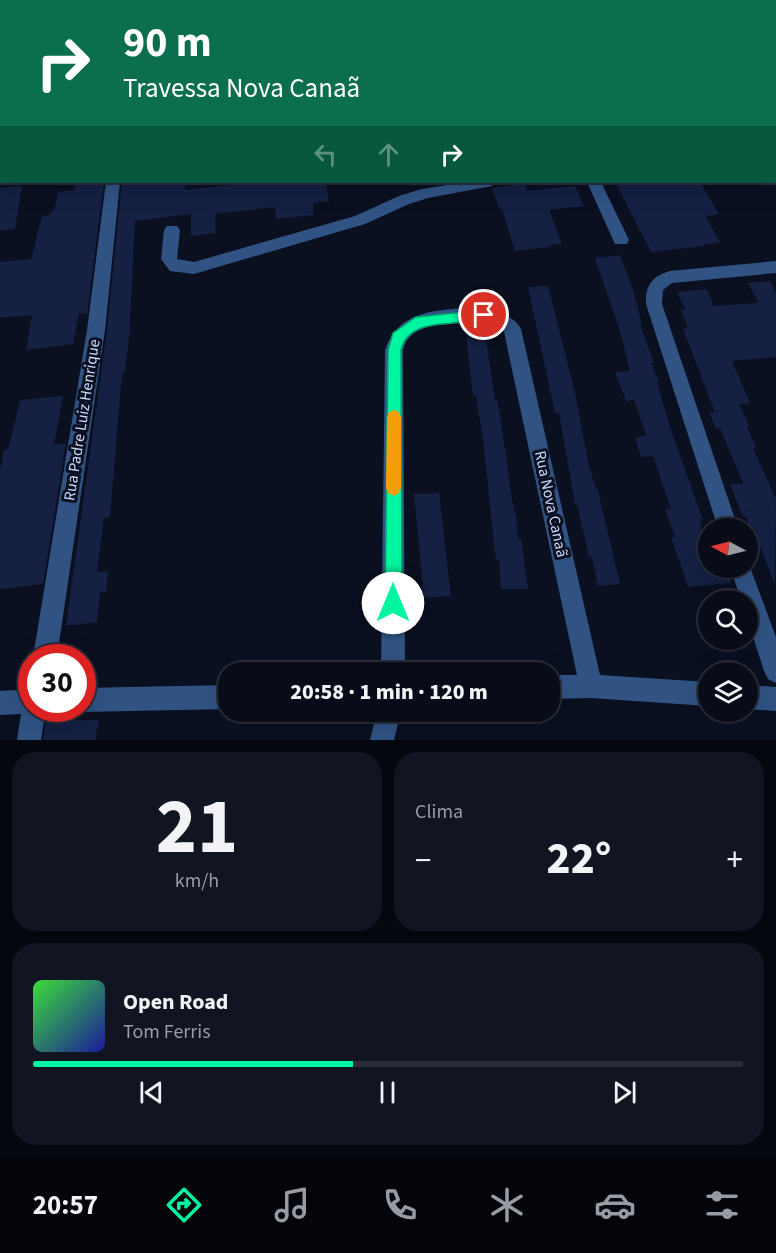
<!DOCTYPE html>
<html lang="pt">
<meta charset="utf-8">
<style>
:root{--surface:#080c18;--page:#111521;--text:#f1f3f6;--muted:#989ba2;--line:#292c37;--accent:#00f5a0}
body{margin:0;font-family:"Source Sans 3",sans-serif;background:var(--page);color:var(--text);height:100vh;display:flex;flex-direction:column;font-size:22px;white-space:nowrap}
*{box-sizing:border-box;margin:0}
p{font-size:20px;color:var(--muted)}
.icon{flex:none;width:33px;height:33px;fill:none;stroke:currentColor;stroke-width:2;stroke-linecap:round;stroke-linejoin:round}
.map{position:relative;height:740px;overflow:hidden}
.sheet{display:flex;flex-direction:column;gap:12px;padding:12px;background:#04070d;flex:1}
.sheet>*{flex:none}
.hud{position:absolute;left:0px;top:0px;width:777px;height:183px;box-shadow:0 6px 24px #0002,0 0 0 2px var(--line);background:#0b6e4f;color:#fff;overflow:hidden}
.needle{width:39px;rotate:277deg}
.controls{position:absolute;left:698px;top:518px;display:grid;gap:12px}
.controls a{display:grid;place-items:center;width:60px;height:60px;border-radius:50%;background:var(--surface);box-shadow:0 6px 24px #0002,0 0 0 2px var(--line);font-size:30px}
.speed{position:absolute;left:18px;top:644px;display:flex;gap:12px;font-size:30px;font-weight:700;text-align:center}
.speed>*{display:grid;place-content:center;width:78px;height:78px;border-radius:50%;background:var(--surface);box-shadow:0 6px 24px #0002,0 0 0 2px var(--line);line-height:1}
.speed .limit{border:9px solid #d22;background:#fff;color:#111}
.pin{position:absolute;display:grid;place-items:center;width:51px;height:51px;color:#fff;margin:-26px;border:3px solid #fff;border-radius:50%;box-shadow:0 2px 6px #0007}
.me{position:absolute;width:66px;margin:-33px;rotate:0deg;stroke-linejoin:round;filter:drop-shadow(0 0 4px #0008)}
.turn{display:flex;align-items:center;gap:21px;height:126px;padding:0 24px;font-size:27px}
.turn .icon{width:78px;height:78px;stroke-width:2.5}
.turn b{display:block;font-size:42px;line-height:51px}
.lanes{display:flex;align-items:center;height:57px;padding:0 24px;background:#0003;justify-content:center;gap:30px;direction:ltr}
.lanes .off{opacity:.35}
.big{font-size:45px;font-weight:800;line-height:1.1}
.sheet .card{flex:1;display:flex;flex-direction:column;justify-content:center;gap:9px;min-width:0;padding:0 21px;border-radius:24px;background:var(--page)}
.sheet .dial{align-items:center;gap:0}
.dial b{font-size:78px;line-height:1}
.song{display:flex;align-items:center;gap:18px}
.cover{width:72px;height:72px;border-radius:9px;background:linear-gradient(135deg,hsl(120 70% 55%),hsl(240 70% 35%))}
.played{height:6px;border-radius:3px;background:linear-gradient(90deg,var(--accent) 45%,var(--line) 45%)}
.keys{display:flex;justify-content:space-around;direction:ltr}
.heat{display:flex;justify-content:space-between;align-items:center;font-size:33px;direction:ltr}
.sheet .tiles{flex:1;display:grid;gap:12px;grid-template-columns:1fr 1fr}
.card:last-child{grid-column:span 2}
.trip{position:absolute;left:218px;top:662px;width:342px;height:60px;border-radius:24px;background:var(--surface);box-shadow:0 6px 24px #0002,0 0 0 2px var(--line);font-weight:800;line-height:60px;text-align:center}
.dock{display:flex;height:96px;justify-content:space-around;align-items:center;background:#03050a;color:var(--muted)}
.dock .icon{width:42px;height:42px}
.dock .active{color:var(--accent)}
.dock b{font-size:27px;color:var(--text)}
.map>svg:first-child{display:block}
</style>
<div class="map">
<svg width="776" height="740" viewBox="0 0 776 740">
<rect width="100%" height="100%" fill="#0a1020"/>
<path fill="#152043" d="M76 182H104L87 314 79 313 73 344 26 350 32 315 0 318V262L31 259 42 216 50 215 51 211H54L58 192 74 190Z
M122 182H185V190L240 184V182H326L329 201 313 203 314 215 276 219 275 207 215 214 216 233 191 236V214L135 221 129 338 125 371 122 372 110 517 104 518 97 572 108 571 106 592H100L97 622 66 626 107 330Z
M615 182H700L719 214 705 216 720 242 704 244 705 246 651 252Z
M525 184 527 191 575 186 584 206 549 210 562 244 550 245 551 247 515 251 502 209H499L492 188Z
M22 186 15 229 0 231V188Z
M620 255 632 287 642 324H640L654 363H651L659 382H657L670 427 703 520H700L702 526 700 527 708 549V567H725L731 583 688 587 671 537H675L665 509H671L653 456 641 457 635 438 646 435 634 400 626 401 615 372 630 371 620 331 595 258Z
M770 281 776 293V357L732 361 750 403 739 404 749 426 747 427 756 448H753L776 499 775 585 753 529H747V517H743L730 484 743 483 720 428H716L709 413 715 412 683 329 688 328 680 309H685L677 292 707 289 714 306 759 303 748 283Z
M548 286 575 393 588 461 595 487H597L620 584 598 586 592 557H589L577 504H575L559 413H555L528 287Z
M465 325H484L495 400H497L501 421 514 513H516L518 539H521L528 589H501L499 560H496L493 534 483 439 476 396H473Z
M63 396 54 445 66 443 43 584 0 589V471L4 450H8L20 400Z
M439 493 451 596 424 598 414 494Z
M46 720H99L95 740H43Z"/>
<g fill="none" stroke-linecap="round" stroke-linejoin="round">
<path fill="#305384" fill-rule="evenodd" d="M252 0H264V2H252Z
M312 0H352L311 2Z
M489 0H526L527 2H490Z
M703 0H717L718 2H704Z
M759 0H772L773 2H760Z
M0 24H2L0 32Z
M0 105H2V113H0Z
M106 182H120L105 330 57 657H33L87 330Z
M467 182H494L492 186 428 198 409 204 365 224 194 274 170 271 161 259 164 230 167 226H177L180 230 177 259 194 262 355 216 399 196 422 189Z
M587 182H601L629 240 627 244H615Z
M776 261V273L672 283 663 290 662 304 738 528H718L646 304C645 285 653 276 670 271Z
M463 308C483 309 510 309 521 329L600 675 708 682V706L591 698 549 699V675H577L504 332C489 315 429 321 413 334 407 338 405 343 403 350L405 672H381L385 350C398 313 429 311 463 308Z
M747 559 776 637V683L768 679 764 671 747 618V600H741L730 567H747Z
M228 685V709L82 712 73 708H82V688Z
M747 685 776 687V711L747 709Z
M32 689V708H46L41 740H17L21 714 0 715V691Z
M377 711H401L394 740H370Z"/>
</g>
<path fill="#00f5a0" stroke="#009f68" stroke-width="1.5" d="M484 310 491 315 489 318C461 328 410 314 401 350L402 603 399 609 393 611 387 609 385 603 388 350 393 333 416 317Z"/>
<path fill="#f59e0b" d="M394 410 399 412 401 417V488L399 493 394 496 388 493 386 488 387 417 389 412Z"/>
<g text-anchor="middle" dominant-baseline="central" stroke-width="6" stroke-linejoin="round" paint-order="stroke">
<g font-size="16" fill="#cadbff" stroke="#0a1020">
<text transform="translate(82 420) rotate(-81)">Rua Padre Luiz Henrique</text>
<text transform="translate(551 504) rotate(78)">Rua Nova Canaã</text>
</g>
</g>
</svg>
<div class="controls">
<a><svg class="needle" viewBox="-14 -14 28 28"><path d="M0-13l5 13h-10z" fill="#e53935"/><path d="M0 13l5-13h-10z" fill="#989ba2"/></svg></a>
<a><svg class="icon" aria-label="search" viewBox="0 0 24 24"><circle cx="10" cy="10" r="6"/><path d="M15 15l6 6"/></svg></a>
<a><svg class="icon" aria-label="layers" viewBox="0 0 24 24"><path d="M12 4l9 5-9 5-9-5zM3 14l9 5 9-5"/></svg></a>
</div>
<div class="speed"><div class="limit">30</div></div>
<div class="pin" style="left:484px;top:315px;background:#d93025"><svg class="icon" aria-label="arrive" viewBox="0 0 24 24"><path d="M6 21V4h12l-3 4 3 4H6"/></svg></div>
<svg class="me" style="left:393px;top:603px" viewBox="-20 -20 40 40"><circle r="19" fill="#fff"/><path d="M0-13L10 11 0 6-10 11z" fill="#00f5a0"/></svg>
<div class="trip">20:58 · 1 min · 120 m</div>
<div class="hud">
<div class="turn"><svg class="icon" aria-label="right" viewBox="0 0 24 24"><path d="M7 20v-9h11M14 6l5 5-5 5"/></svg><div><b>90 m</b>Travessa Nova Canaã</div></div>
<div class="lanes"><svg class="icon off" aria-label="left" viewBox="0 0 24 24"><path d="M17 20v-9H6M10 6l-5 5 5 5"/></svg><svg class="icon off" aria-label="ahead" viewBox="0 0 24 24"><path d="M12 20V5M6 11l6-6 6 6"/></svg><svg class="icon" aria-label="right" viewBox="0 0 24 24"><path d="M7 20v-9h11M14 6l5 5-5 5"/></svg></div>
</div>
</div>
<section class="sheet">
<div class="tiles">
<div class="card dial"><b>21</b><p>km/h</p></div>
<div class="card"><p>Clima</p>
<div class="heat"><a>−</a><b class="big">22°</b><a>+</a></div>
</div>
<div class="card">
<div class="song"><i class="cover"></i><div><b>Open Road</b><p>Tom Ferris</p></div></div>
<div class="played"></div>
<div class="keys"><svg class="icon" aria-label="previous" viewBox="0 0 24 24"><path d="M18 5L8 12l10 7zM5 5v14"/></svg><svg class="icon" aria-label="pause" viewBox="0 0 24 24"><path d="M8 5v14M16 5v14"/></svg><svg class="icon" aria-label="next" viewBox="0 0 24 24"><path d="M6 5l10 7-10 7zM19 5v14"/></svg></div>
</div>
</div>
</section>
<nav class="dock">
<b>20:57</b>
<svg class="icon active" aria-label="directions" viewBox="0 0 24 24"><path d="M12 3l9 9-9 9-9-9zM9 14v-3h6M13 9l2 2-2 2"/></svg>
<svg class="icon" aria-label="music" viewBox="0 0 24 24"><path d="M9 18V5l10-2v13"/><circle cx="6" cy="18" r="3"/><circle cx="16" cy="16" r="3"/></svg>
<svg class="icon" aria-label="phone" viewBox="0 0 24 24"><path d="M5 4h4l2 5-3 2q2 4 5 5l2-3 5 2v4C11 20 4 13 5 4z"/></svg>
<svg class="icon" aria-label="climate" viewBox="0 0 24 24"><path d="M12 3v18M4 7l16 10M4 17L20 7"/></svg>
<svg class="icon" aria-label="car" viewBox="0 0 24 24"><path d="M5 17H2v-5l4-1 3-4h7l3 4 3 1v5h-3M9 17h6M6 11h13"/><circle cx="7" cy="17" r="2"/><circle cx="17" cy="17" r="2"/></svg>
<svg class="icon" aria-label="filters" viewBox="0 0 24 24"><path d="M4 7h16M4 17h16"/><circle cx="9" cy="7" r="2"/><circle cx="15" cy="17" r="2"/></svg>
</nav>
